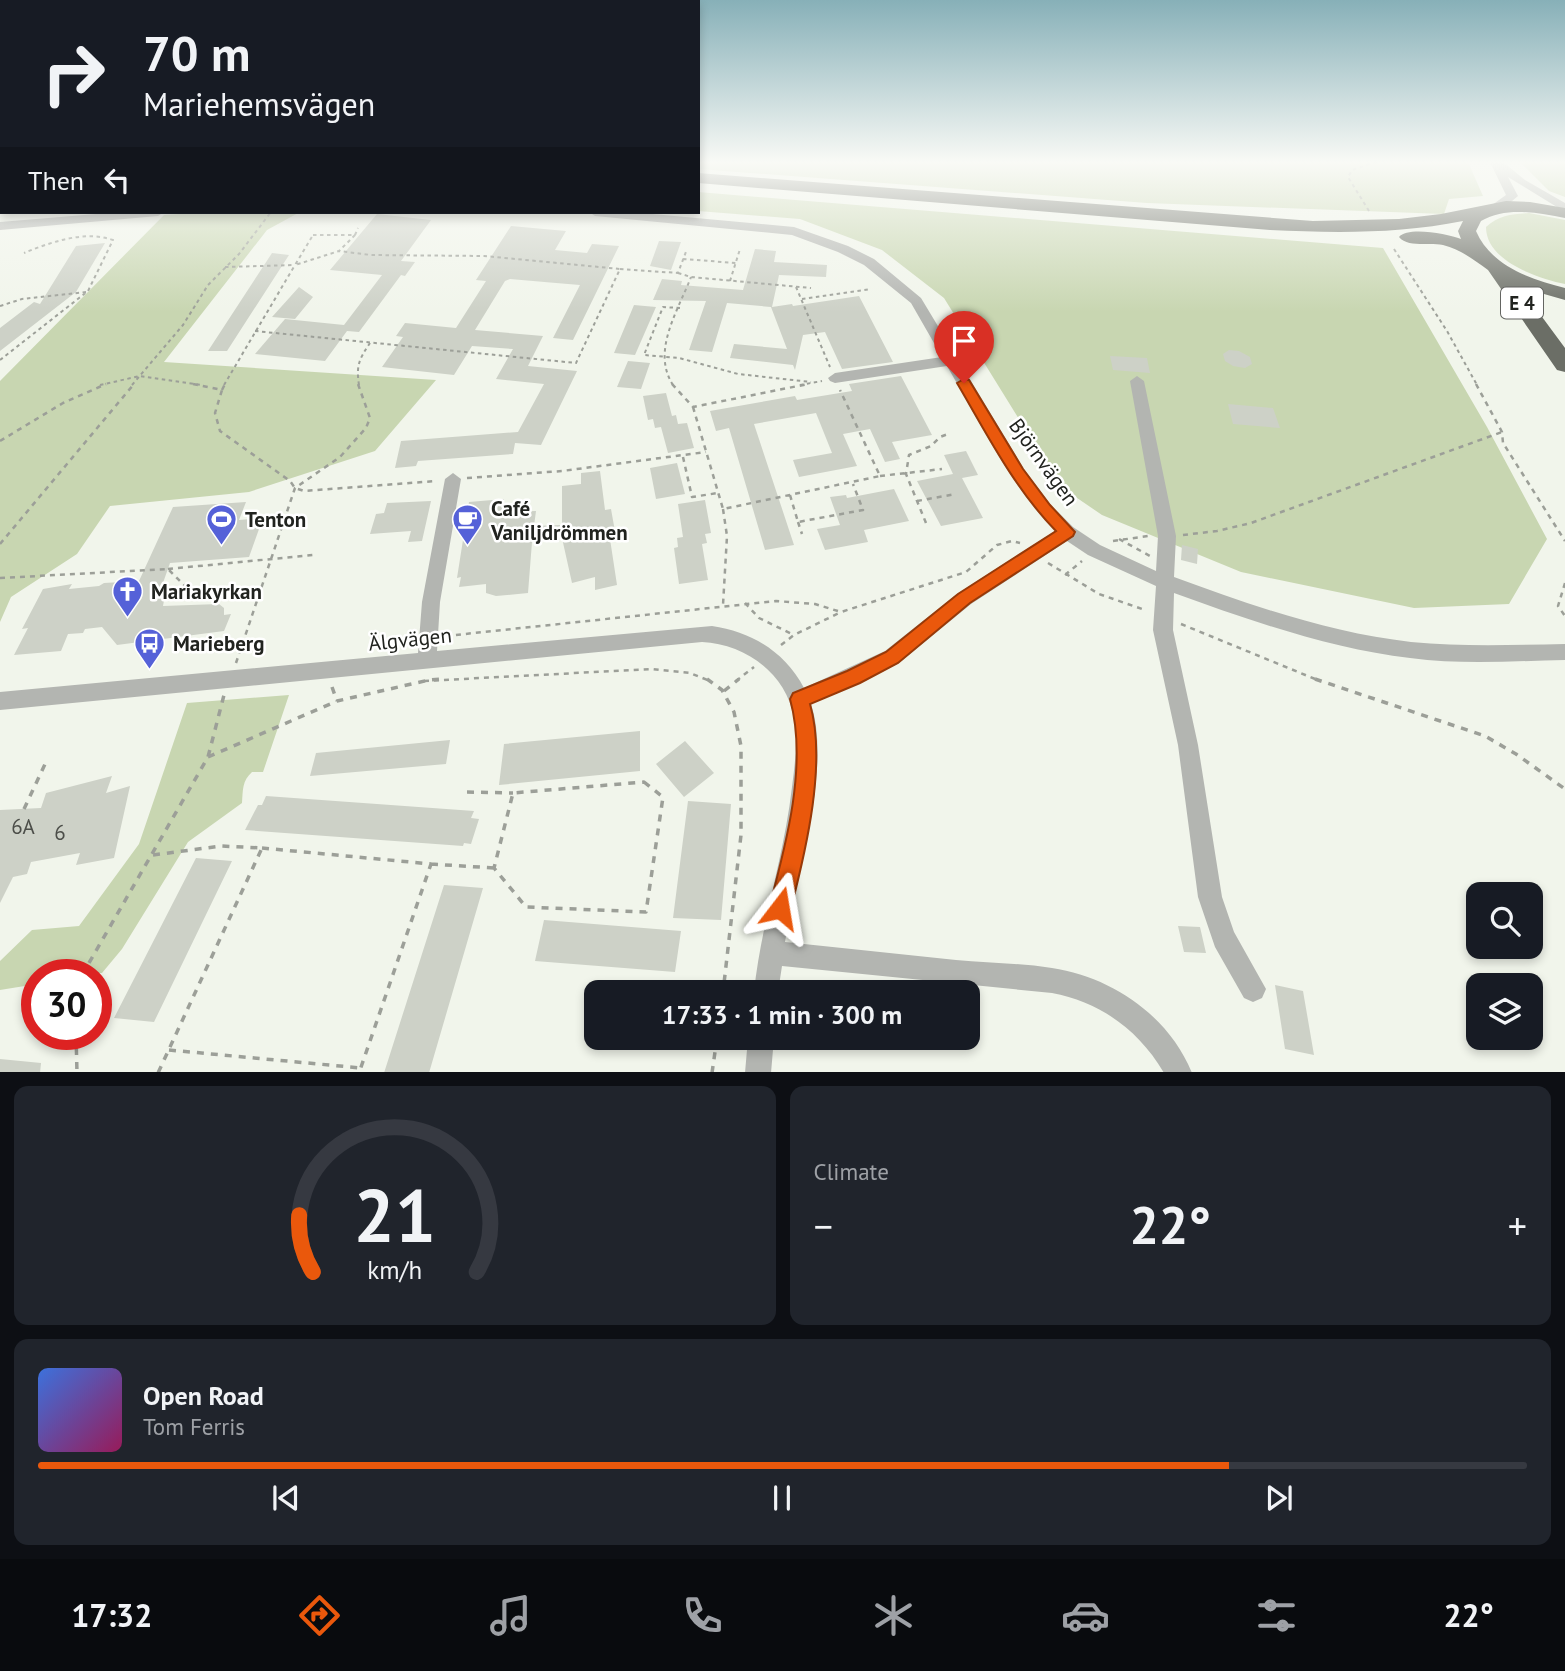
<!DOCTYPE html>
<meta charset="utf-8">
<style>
:root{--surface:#171b24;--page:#20242c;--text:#f1f3f6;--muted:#9ea1a6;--line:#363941;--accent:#ea580c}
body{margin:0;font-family:"PT Sans",sans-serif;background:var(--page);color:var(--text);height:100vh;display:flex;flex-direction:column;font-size:26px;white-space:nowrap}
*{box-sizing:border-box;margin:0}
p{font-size:23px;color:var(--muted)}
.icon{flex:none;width:38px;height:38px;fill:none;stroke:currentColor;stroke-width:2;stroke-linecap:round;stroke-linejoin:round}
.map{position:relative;height:1072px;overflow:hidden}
.drawer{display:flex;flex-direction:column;gap:14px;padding:14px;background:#0d0f14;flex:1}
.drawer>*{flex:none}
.hud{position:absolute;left:0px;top:0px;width:700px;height:214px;box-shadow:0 4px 10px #0003;background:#171b24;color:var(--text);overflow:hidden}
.fabs{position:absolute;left:1466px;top:882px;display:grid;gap:14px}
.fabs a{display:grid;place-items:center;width:77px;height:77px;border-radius:14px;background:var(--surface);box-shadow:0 4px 10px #0003;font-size:35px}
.speed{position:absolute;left:21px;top:959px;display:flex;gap:14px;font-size:35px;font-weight:700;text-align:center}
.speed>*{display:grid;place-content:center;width:91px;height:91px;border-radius:50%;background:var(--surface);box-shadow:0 4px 10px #0003;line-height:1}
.speed .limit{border:10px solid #d22;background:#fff;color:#111}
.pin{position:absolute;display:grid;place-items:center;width:60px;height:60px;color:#fff;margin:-72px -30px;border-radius:50% 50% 50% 0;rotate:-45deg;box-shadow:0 0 7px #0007}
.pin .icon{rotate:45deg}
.me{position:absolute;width:77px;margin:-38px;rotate:14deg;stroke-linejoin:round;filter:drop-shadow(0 0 5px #0008)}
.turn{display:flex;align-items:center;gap:24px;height:147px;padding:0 28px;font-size:32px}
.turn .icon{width:91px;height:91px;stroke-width:2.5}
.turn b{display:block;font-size:49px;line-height:60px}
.then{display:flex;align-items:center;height:66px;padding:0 28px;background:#0003;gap:14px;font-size:26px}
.big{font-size:52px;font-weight:800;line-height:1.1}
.drawer .widget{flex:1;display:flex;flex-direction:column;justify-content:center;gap:10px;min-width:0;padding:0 24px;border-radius:14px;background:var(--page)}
.drawer .dial{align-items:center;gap:0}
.dial svg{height:182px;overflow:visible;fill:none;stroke:var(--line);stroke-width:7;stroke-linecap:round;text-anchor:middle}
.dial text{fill:var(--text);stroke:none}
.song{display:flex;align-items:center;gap:21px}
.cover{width:84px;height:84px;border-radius:10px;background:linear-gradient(135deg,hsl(220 70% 55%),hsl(330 70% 35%))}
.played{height:7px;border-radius:4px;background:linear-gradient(90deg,var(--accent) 80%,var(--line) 80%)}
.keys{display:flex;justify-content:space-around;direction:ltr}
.heat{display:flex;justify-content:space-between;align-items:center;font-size:38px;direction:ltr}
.drawer .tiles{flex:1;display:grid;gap:14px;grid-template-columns:1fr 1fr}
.widget:last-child{grid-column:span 2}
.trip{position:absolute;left:584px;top:980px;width:396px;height:70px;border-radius:14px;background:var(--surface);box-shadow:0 4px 10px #0003;font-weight:800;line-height:70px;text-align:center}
.tabs{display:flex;height:112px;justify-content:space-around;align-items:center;background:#090b0e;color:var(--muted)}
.tabs .icon{width:49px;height:49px}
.tabs .current{color:var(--accent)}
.tabs b{font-size:32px;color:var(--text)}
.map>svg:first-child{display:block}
</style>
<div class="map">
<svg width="1565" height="1073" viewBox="0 0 1565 1073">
<rect width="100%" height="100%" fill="#f1f5eb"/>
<path fill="#c8d6b1" d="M698 162H1468L1483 196 1449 199 1444 214 1147 203 698 169Z
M1520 162H1565V197L1549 191Z
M698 192 1383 248 1487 427 1547 539 1509 604 1414 608 1241 572 1102 515 1061 487 944 298 882 250 800 219 698 211Z
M208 212H300L267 230 164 362 436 380 375 451 249 492 110 506 77 554 11 597 0 622V381L164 215Z
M1529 213 1565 220V284C1537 278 1486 261 1486 227 1499 215 1512 214 1529 213Z
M289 695 263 772H252C242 781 243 790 242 803L188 842 122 949 102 973 37 975V984L0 990V961L32 930 79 926 139 844 187 703Z"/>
<path fill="#cdd1c7" d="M377 214 431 220 401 261 415 262 405 276 401 275 359 332 347 331 325 361 255 354 285 319 344 325 382 275 330 270Z
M511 226 566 231 555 250 587 253 592 244 619 246 573 340 553 338 580 285 556 283 510 279 505 281 475 330 543 336 528 366 577 371 541 445 515 443 513 454 418 461 416 466 395 468 401 441 518 432 544 384 496 379 513 349 472 346 454 375 382 367 403 337 396 336 405 323 456 328 486 281 476 280Z
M659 241 681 242 671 270 650 266Z
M105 243 76 292 0 351V328L34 302 40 304 76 246Z
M755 249 776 251 774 262 827 265 826 277 779 275 772 307 792 304 793 306 859 296 893 362 842 369 825 332 803 335 795 370 793 365 730 358 734 344 787 349 771 307 727 303 712 352 689 350 706 301 653 300 662 279 682 281 681 285 743 290Z
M272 253 289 255 227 351H208Z
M299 287 313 297 295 319 272 317Z
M634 305 656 307 635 355 614 353Z
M1229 350 1239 351 1250 357 1252 364 1245 368 1233 366 1225 361 1223 354Z
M1110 356 1147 358 1150 373 1113 370Z
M628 361 650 363 641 389 617 387Z
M901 376 932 435 892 442 900 459 885 462 870 429 843 434 857 466 799 477 793 460 832 453 816 413 754 424 794 545 765 550 729 428 716 431 710 411 795 396 797 400 852 391 849 384Z
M666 393 672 416 676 415 678 424 687 423 694 448 668 453 661 427 655 428 653 419 648 420 643 396Z
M1228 404 1273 408 1280 428 1233 424Z
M966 451 978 475 962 478 983 518 941 526 917 481 953 474 944 455Z
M677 463 685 494 656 499 650 468Z
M600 471 605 510 611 509 616 537 610 539 617 585 595 590V577L572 583 562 538 532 542 528 593 496 596 486 593V584L459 587 461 577 457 578 469 502 504 499 502 512 536 511 534 526 562 525V486L581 484V473Z
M894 489 909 521 864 530 868 542 825 550 817 529 840 525 830 497 846 495 847 498Z
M705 500 711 533 705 534 707 543 702 544 708 580 679 584 674 548 678 547 677 538 683 537 678 504Z
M431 501 422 541 408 542 411 531 370 534 376 514 384 513 387 503Z
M246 502 239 520 263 518 249 557 170 563 158 597 165 595 163 606 219 604 224 608V615L231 614 224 631 117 645 102 627 85 629 83 633 68 634 61 651 14 655 28 628 22 629 43 589 72 584 69 589 99 586 104 583 139 581 173 507Z
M1182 545 1198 549 1197 564 1181 560Z
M640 731V771L499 785 504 744Z
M450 740 446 764 310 776 316 753Z
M685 741 714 773 684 797 656 764Z
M112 776 106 793 130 786 114 858 76 865 80 853 31 862 27 874 13 877 0 903V810L41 808 46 793Z
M266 796 474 811 471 818 479 819 471 844 464 843 463 846 245 830 258 805H262Z
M688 801 731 804 721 920 673 918Z
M196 858 232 861 154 1022 114 1018Z
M444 885 483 888 429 1073H384Z
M544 920 681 931 675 972 535 961Z
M1178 926 1200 927 1206 953 1184 952Z
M1275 985 1303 991 1314 1055 1285 1049Z
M0 1059 41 1063 40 1073H0Z"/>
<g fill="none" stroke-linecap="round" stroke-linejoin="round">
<path stroke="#9c9f98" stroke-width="2" stroke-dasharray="3.5 3.5" stroke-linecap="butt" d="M1369 211 1348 177 1352 170 1376 162
M313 235H355L339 251 295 265Z
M355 235 358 228
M1394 249 1447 331 1477 385
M683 259 736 263
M225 267 295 265
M620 269 678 273 687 249
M678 273 691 277 811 288
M730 281 740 249
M796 287 830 367
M802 299 871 289
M0 306 22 299 86 292
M680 308 663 307 644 355 679 358 738 374 811 382
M255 331 576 363 620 269 484 256 371 255 339 251
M0 360 88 291 113 240C85 230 51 242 24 253
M100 385 140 376 201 385
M132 385 183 325 208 285 239 254 271 212
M224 385 295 265
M359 385C356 366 359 359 370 343
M673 385C651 351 678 311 691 277
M800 385 822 381"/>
<path stroke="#9c9f98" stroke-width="2.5" stroke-dasharray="5 5" stroke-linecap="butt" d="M193 384 222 390 215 413 220 431 290 481 295 488 304 491 436 481
M672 384 693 407 808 384
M1476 384 1502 432 1503 443 1565 541
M222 390 225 384
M693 407 723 509 880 476 840 390
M0 441 63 403 106 384
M683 457 692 497 718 493
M880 476 942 469
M467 478 562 471 706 452
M790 495 798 522 863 510 853 484
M917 501 956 494
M723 509 727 536 723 605
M798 522 802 534
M926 523 906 474 909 455 931 446 940 437 948 434
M1183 535 1217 531 1251 523 1502 432
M1119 539 1150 556
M1113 541 1148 536
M0 544 134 384
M1048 563 1099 594 1145 610
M168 569 313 555
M1065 575 1082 561
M0 578 168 569 192 593 262 588
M1565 583 1558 606 1565 616
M745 603 759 618 794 635
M1181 624 1320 681
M446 636 776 601 815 604 841 612 966 572 997 545 1012 541 1020 543
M781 645 794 635 839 613
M236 663 295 488 340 457 366 428 370 418 358 384
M424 681 652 669 690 673 710 681
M736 681 754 667"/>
<path stroke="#9c9f98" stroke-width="3.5" stroke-dasharray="7 7" stroke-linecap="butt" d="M707 679 722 690 734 712 741 746V835L723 992
M1315 679 1485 736 1516 754 1565 789
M332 687 337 701
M724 691 739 679
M208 757 337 701 429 680 443 679
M644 782 663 797 646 912 526 907 494 868 513 793Z
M467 792 513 793
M24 809 46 762
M262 848 431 864 359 1073
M153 855 221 846 262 848 158 1073
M431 864 494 868
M82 975 208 757 224 695
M76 1034 77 1073
M169 1050 361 1068
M712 1073 717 1038"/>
<path fill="#b3b5b1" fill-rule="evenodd" d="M1490 162H1503L1525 180 1565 203V212L1508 177 1518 196 1500 211H1492V205L1506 195Z
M120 212H164L158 216 0 230V222Z
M589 212H631L794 227 848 246 874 259 921 298 1024 469 1050 504 1073 527 1100 545 1156 571 1158 536 1130 381 1137 376 1144 381 1176 536 1174 577C1250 605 1330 633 1411 642 1462 647 1514 645 1565 644V660C1513 661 1462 665 1410 658 1332 649 1248 620 1174 593L1173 630 1198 745 1222 897 1234 932 1266 989 1262 998 1253 1002 1244 998 1215 947 1198 897 1178 745 1153 630 1156 586 1088 555 1067 541 971 604 899 663 860 683 811 704C832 768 797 875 785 942 842 948 899 954 956 960 988 963 1021 963 1052 968 1112 977 1169 1016 1192 1073H1164C1139 1030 1100 1002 1052 993L782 966 778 992H754C761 924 784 857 792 787 795 764 798 740 794 718 786 673 745 644 702 642L0 710V692L418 653 422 602 445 479 453 473 461 479 440 602 437 651 712 626C752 632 785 652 804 688L885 651 957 594 1055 531C1009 484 980 422 947 366L835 383 830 381 828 378 835 373 942 357 911 303 864 265 838 252 792 235 595 216Z
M748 1038H774L771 1073H745Z"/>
<path fill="#6b6e66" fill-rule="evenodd" d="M698 173 1313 221 1399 219 1441 214 1506 201 1530 202 1565 208V218C1537 213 1507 206 1481 221L1476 231C1491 266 1530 279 1565 288V300L1520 287 1565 348V372L1557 370 1488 270C1474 260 1460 249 1443 245 1429 242 1408 248 1399 237 1408 226 1448 234 1461 239L1458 231 1463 221C1399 234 1334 233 1270 230L698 183Z"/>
</g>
<linearGradient id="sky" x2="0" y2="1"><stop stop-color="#87b0b8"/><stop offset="0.52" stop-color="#f9faf6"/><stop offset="1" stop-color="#f9faf6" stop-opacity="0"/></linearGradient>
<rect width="1565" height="312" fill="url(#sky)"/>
<path fill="#ea580c" stroke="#983908" stroke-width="2" d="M964 379 969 380 1023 469 1050 505 1075 532 1073 536 970 603 898 663 860 683 810 704C827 762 806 850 791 908L788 916 780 919 773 916 769 908C786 845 808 764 790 699L793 693 847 671 886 652 958 594 1056 531C1014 488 987 434 957 383Z"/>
<defs>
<symbol id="stadium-pin" viewBox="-11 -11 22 30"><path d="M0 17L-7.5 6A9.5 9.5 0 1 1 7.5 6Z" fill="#5561d8" stroke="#fff"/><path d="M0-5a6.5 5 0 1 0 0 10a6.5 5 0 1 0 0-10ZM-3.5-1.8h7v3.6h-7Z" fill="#fff"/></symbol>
<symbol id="cafe-pin" viewBox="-11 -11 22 30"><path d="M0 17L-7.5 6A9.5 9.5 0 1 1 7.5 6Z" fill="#5561d8" stroke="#fff"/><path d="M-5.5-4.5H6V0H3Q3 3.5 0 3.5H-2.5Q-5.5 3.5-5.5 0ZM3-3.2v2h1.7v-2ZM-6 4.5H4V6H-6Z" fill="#fff"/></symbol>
<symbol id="church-pin" viewBox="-11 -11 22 30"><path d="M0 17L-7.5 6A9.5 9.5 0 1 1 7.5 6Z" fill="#5561d8" stroke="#fff"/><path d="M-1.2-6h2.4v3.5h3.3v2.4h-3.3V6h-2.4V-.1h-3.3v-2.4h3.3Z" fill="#fff"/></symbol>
<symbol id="bus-pin" viewBox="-11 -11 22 30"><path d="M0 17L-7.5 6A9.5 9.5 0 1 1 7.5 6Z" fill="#5561d8" stroke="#fff"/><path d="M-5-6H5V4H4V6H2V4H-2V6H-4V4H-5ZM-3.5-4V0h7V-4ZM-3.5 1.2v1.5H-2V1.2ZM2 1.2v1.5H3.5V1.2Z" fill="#fff"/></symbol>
</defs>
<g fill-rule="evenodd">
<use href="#stadium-pin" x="204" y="502" width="35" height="47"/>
<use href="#cafe-pin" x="450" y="502" width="35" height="47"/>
<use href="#church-pin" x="110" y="574" width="35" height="47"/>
<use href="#bus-pin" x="132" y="626" width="35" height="47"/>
</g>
<g text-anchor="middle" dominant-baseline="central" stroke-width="5" stroke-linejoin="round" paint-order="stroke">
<rect fill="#fff" stroke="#646562" stroke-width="2" x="1501" y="287.5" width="42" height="31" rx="5"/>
<g font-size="19" font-weight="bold" fill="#21231f">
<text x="1522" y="303">E 4</text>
</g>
<g font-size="21" fill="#21231f" stroke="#fff">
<text transform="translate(1044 462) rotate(54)">Björnvägen</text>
<text transform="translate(410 639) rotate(-6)">Älgvägen</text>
</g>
<g font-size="21" font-weight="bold" fill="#21231f" stroke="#fff" text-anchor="start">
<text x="491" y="508">Café<tspan x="491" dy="24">Vaniljdrömmen</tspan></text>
<text x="245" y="519">Tenton</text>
<text x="151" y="591">Mariakyrkan</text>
<text x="173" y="643">Marieberg</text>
</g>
<g font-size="21" fill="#4c4e49">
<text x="23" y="826">6A</text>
<text x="60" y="832">6</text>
</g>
</g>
</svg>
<div class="fabs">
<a><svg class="icon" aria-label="search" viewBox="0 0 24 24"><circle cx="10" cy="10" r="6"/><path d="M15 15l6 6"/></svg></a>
<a><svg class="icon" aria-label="layers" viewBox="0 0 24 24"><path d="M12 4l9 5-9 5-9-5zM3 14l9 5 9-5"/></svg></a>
</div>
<div class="speed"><div class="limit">30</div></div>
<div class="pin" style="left:964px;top:383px;background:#d93025"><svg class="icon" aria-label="arrive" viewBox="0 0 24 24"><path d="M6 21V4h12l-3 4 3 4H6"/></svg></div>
<svg class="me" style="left:780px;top:908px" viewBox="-20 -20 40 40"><path d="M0-17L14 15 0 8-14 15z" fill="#ea580c" stroke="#fff" stroke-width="4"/></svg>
<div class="trip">17:33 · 1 min · 300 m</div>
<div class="hud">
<div class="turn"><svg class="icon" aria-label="right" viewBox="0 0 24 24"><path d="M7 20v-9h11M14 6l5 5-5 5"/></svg><div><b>70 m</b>Mariehemsvägen</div></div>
<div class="then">Then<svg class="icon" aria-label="left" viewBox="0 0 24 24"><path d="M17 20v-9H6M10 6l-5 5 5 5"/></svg></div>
</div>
</div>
<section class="drawer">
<div class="tiles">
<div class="widget dial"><svg viewBox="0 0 100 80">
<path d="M14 69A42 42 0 1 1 86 69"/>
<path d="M14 69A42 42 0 0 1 8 44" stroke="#ea580c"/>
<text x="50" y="56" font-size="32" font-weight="700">21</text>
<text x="50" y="72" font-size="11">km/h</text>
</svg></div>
<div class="widget"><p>Climate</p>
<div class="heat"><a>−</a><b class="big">22°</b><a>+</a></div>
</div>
<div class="widget">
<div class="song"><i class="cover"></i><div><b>Open Road</b><p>Tom Ferris</p></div></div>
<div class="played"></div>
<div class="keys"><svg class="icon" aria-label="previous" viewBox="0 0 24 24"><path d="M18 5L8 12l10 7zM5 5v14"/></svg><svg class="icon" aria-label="pause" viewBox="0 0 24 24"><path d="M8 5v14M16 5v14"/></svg><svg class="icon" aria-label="next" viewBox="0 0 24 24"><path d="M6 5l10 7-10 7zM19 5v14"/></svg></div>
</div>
</div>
</section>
<nav class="tabs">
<b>17:32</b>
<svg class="icon current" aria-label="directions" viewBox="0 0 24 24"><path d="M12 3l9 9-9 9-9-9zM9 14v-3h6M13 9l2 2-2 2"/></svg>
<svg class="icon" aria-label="music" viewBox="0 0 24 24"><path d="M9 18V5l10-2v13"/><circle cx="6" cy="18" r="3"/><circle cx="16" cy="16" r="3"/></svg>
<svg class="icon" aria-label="phone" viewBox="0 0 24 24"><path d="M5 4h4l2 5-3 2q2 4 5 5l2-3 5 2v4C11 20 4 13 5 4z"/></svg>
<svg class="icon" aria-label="climate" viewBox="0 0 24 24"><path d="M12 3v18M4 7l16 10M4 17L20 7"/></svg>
<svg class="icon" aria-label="car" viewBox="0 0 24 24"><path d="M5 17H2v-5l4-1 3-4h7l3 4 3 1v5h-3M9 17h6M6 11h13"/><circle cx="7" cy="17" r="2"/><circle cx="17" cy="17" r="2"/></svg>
<svg class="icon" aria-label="filters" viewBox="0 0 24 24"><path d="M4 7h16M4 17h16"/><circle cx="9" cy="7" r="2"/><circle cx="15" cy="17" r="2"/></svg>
<b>22°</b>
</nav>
